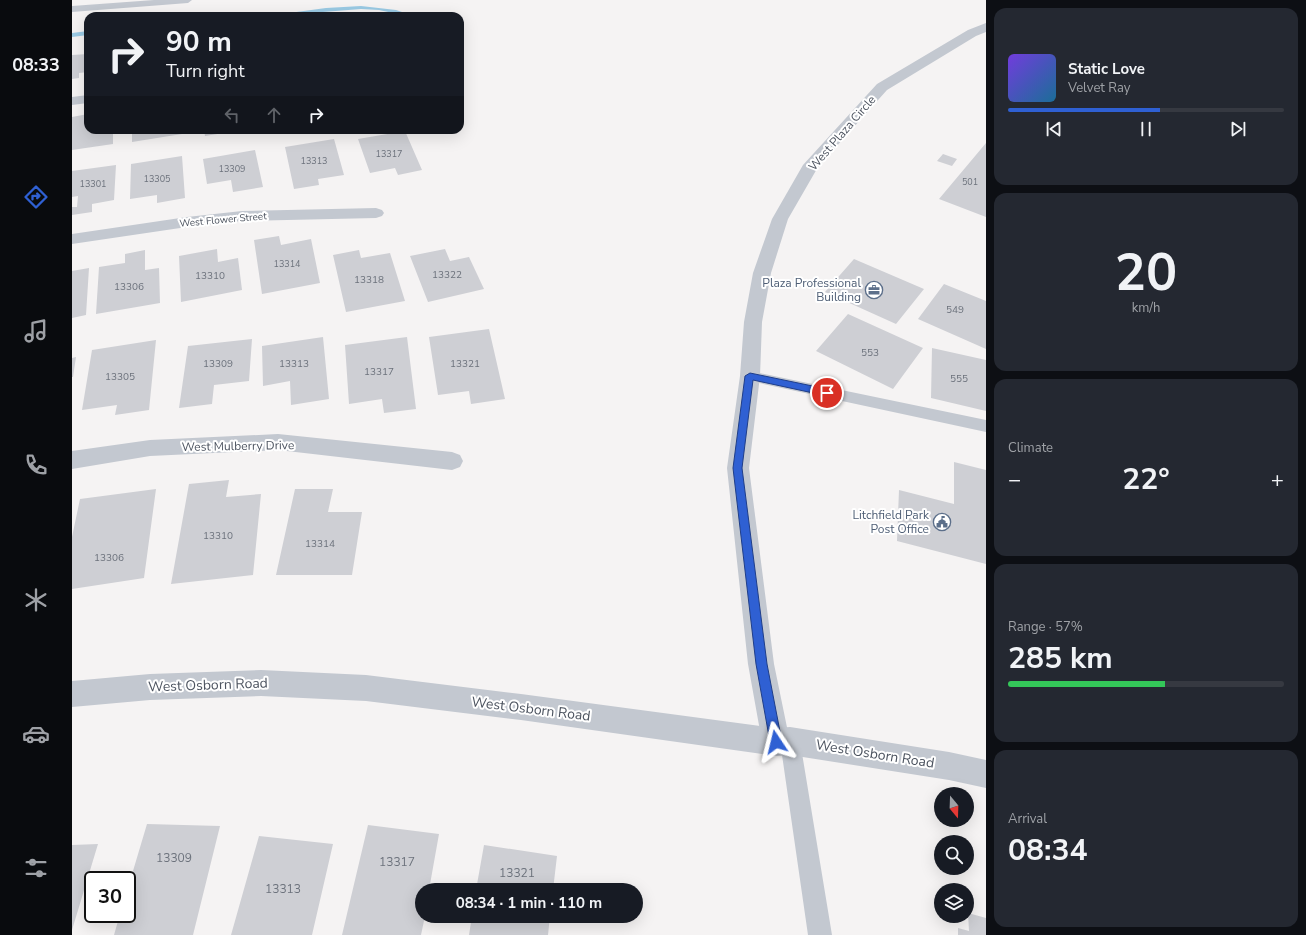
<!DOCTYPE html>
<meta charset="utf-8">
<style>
:root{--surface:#171b24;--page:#242831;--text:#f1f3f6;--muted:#9ea1a6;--line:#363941;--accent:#2f60d3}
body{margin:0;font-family:"Nunito Sans",sans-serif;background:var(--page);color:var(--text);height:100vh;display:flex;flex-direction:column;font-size:15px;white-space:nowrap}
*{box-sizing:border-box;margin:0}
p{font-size:13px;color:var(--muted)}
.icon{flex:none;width:22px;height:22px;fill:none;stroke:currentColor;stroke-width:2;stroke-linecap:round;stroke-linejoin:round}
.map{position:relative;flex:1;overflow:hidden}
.side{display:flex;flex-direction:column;gap:8px;padding:8px;background:#0d0f14;width:320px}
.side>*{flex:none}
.hud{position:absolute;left:12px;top:12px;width:380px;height:122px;border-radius:12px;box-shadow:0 4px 16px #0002;background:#171b24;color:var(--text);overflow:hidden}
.needle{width:26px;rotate:161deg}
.fabs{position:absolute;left:862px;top:787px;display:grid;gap:8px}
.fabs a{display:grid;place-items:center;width:40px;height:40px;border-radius:50%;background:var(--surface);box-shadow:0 4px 16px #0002;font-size:20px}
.speed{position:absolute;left:12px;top:871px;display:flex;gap:8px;font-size:20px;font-weight:700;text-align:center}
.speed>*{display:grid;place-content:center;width:52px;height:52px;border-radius:50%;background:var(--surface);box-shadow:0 4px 16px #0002;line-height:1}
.speed .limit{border:2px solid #111;border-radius:6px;background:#fff;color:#111}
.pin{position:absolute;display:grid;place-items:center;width:34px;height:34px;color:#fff;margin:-17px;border:2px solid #fff;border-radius:50%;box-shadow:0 1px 4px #0007}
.me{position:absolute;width:44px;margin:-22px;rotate:350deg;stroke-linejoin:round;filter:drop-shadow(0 0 3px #0008)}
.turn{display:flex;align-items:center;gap:14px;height:84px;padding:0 16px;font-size:18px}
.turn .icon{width:52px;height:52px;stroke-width:2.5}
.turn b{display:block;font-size:28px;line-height:34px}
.lanes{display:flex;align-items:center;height:38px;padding:0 16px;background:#0003;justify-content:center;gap:20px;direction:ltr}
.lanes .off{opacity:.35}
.big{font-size:30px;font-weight:700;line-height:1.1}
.side .card{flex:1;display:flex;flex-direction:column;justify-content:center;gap:6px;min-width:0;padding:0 14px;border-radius:12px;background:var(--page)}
.side .dial{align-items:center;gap:0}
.dial b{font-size:52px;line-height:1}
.song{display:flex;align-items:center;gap:12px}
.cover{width:48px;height:48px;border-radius:6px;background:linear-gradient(135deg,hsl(260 70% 55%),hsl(200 70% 35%))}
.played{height:4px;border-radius:2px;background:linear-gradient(90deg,var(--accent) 55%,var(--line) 55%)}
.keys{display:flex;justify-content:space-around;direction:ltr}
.heat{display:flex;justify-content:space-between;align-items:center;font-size:22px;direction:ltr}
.charge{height:6px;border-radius:3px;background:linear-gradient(90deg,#34c759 57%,var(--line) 0)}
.trip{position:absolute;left:343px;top:883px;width:228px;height:40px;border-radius:20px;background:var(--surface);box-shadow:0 4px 16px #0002;font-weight:700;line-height:40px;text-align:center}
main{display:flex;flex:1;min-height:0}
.menu{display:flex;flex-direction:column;width:72px;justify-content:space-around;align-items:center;background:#090b0e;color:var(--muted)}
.menu .icon{width:28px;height:28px}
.menu .on{color:var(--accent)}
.menu b{font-size:18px;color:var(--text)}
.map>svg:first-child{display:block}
</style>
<main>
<nav class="menu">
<b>08:33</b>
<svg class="icon on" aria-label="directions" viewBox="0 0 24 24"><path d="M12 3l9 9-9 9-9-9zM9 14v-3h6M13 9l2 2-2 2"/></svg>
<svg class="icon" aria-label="music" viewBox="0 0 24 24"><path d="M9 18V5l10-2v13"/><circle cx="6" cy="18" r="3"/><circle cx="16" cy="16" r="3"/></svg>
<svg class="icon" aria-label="phone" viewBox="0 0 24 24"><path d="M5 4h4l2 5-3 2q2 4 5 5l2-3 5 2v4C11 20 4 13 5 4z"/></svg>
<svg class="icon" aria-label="climate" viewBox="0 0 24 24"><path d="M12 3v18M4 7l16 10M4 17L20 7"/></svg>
<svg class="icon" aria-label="car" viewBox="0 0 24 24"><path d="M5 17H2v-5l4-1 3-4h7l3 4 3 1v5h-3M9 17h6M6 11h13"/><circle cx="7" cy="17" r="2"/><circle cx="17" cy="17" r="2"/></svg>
<svg class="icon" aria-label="filters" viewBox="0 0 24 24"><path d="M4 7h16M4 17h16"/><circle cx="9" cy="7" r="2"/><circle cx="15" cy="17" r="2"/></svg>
</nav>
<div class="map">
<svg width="914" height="935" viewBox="0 0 914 935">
<rect width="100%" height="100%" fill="#f5f3f3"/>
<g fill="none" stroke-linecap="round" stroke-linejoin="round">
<path fill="#9acae4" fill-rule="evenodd" d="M289 6 324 10 342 16H335L307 10 289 9 200 16 202 15 254 8Z
M16 31V35L0 37V33Z"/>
</g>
<path fill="#cecfd4" d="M16 54V72L7 73V78L0 79V55Z
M16 114V130H41V144L0 150V117Z
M60 130H110V134L60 142Z
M132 130H164V131L133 136Z
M333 131 350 170 326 175 323 168 298 173 286 139Z
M262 139 272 175 246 179 247 185 222 189 213 147Z
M914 143V217L867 199Z
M183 150 191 187 161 192 159 180 135 184 131 159Z
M871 154 885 159 880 166 865 161Z
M110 156 113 198 85 203V195L58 199 59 164Z
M44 165 42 200 20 204V212L0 215V207H5L6 196 0 197V171Z
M207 236 209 245 239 239 248 283 190 294 182 240Z
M145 249 146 262 166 258 170 290 109 302 107 256Z
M373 249 378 261 397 257 412 289 356 302 338 256Z
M73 250V270L87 268 88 303 24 314 27 267 53 263V254Z
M287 250 289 258 318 253 333 301 274 312 261 255Z
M782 259 852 289 824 324 753 292Z
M17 268 14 315 0 318V271Z
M872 284 914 301V349L846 319Z
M776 314 851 348 821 389 744 351Z
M417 329 433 399 399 404 397 391 366 395 357 337Z
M251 337 257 399 219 405 218 381 191 386 190 346Z
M335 337 344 409 312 413 310 399 277 404 273 345Z
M180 339 177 381 142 385 140 404 107 408 116 346Z
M84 340 77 410 43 415 45 405 10 410 20 350Z
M860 348 914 360V411L859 398Z
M4 357 1 377H0V358Z
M882 462 914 470V564L825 541 827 490 882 504Z
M157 480 154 497 189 494 181 575 99 584 117 484Z
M84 489 72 578 0 589V537L8 499Z
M223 489H261L256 512H290L280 575H204Z
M75 824 148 826 121 935H42L48 914H55V891Z
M296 825 367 834 357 890H350V916H353L349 935H270Z
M187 836 261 844 240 935H159Z
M26 844 0 930V845Z
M412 845 485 856 481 890H404Z
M896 913 914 918V935H886V928L897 931Z
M400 916H478L476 935H397Z"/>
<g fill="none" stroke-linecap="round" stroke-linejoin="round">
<path fill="#c3c8d0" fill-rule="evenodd" d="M82 0H120L116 3 0 12V6Z
M678 371 914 420V432L673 380 671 376 673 372Z
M718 731 725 734 728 741 760 935H736L708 741 711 734Z"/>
<path fill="#c3c8d0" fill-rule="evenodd" d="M914 23V32L904 36 815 90 746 167 716 219 699 273 690 322 688 376 677 468 702 664 718 742 714 752 704 756 694 752 690 742 676 664 655 468 668 376 672 322 681 273 700 219 731 165 805 84 896 30Z
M16 95V103L0 105V97Z
M304 208 310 210 312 213 310 216 304 218 170 221 115 227 0 244V234L115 217 170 211Z
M206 434 380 452 388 455 391 461 388 467 380 470 206 450 78 456 0 469V451L78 440Z"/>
<path fill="#c3c8d0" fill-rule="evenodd" d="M189 670 294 675 449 694 704 728 718 727 877 752 914 760V788L877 780 718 755 704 756 449 720 294 701 189 696 78 700 0 707V681L78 674Z"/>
</g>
<path fill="#2f60d3" stroke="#1f3e89" d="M678 373 755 389 759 393 755 396 681 380 670 468 695 664 710 742 708 746 704 748 700 746 698 742 684 664 661 468 673 376Z"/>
<defs>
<symbol id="office-ring" viewBox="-11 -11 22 22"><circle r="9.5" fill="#fff" stroke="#5c6f8a" stroke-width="1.5"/><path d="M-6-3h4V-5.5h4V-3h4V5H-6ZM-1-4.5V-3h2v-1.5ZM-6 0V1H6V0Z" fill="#5c6f8a"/></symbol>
<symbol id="civic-ring" viewBox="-11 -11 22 22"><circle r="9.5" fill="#fff" stroke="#5c6f8a" stroke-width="1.5"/><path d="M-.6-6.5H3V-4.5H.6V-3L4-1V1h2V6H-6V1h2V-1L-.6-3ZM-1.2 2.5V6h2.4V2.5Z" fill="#5c6f8a"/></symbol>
</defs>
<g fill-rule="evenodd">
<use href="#office-ring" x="792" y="280" width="20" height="20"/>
<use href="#civic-ring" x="860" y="512" width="20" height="20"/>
</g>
<g text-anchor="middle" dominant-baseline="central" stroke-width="4" stroke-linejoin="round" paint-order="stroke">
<g font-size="9" fill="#6c727c">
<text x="317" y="154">13317</text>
<text x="242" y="161">13313</text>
<text x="160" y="169">13309</text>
<text x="85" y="179">13305</text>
<text x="898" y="182">501</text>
<text x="21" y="184">13301</text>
<text x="215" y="264">13314</text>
</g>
<g font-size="10" fill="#4c535f" stroke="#fff">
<text transform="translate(151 220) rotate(-5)">West Flower Street</text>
</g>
<g font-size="10" fill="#6c727c">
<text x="375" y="275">13322</text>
<text x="138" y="276">13310</text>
<text x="297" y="280">13318</text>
<text x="57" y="287">13306</text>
<text x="883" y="310">549</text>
<text x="798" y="353">553</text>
<text x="146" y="364">13309</text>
<text x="222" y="364">13313</text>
<text x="393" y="364">13321</text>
<text x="307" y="372">13317</text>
<text x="48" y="377">13305</text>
<text x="887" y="379">555</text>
<text x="146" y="536">13310</text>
<text x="248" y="544">13314</text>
<text x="37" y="558">13306</text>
</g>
<g font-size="12" fill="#4c535f" stroke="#fff">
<text transform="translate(770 133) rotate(-49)">West Plaza Circle</text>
<text transform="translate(166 446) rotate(-1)">West Mulberry Drive</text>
</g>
<g font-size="12" fill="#4e5e75" stroke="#fff" text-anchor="end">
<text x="789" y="283">Plaza Professional<tspan x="789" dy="14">Building</tspan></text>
<text x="857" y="515">Litchfield Park<tspan x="857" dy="14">Post Office</tspan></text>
</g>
<g font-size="12" fill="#6c727c">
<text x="102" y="858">13309</text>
<text x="325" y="862">13317</text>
<text x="445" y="873">13321</text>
<text x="211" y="889">13313</text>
</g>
<g font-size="14" fill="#4c535f" stroke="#fff">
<text transform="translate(136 685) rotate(-2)">West Osborn Road</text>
<text transform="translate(459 709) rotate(7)">West Osborn Road</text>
<text transform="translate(803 754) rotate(9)">West Osborn Road</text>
</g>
</g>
</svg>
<div class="fabs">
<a><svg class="needle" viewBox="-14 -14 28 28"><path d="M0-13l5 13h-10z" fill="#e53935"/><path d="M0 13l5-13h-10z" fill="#9ea1a6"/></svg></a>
<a><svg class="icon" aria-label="search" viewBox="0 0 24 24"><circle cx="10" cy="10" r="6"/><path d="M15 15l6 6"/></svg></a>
<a><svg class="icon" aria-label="layers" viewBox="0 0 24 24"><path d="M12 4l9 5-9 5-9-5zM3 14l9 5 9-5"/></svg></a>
</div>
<div class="speed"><div class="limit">30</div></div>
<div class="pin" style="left:755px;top:393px;background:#d93025"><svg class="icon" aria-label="arrive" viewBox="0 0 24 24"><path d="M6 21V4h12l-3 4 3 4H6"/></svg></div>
<svg class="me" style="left:704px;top:742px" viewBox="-20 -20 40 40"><path d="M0-17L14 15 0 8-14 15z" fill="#2f60d3" stroke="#fff" stroke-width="4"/></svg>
<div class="trip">08:34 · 1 min · 110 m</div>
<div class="hud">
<div class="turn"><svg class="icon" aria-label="right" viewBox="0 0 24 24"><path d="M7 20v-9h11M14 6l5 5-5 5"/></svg><div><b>90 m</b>Turn right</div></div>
<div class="lanes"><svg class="icon off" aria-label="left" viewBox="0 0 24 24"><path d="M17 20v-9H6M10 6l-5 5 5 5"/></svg><svg class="icon off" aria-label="ahead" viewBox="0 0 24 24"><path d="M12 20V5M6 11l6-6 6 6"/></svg><svg class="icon" aria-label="right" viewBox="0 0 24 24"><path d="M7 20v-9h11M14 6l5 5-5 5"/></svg></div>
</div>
</div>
<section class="side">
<div class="card">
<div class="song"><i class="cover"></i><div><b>Static Love</b><p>Velvet Ray</p></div></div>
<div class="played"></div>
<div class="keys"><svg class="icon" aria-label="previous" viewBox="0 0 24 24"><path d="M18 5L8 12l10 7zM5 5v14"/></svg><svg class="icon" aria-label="pause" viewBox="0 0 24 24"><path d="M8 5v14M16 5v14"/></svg><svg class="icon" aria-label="next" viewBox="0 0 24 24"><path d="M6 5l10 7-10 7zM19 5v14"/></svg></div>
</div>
<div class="card dial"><b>20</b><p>km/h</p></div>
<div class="card"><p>Climate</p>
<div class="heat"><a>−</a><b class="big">22°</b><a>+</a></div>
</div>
<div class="card"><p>Range · 57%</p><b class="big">285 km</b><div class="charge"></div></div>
<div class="card"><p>Arrival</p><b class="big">08:34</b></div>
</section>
</main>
